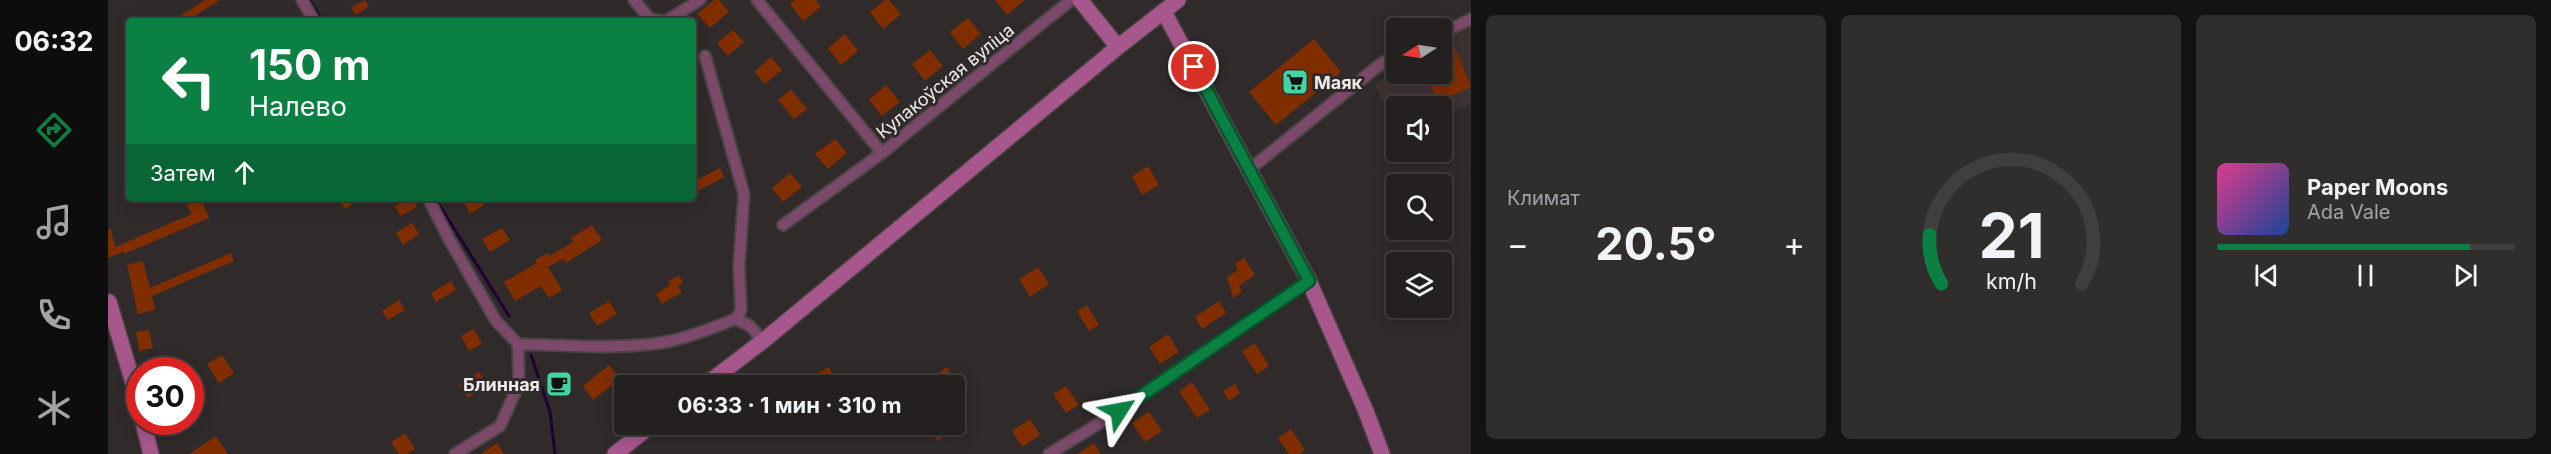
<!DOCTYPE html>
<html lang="ru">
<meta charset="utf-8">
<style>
:root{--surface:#242020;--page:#302d2d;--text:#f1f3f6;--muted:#a3a3a5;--line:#413e3e;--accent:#0b8043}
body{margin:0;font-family:Inter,sans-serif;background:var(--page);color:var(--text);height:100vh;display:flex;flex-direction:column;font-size:22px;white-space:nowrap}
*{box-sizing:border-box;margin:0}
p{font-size:20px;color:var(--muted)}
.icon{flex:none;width:33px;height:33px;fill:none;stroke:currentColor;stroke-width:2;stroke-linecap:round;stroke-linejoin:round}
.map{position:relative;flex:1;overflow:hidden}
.panel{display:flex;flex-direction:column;gap:15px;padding:15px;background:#141212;width:1080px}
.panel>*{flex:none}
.guide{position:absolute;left:18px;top:18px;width:570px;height:183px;border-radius:6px;box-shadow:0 3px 15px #0003,0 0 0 2px var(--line);background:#0b8043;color:#fff;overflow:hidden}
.needle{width:39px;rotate:258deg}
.tools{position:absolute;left:1278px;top:18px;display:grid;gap:12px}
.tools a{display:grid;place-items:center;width:66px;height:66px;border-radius:6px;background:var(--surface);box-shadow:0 3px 15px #0003,0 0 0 2px var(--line);font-size:30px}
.speed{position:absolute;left:18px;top:357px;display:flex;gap:12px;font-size:30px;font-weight:700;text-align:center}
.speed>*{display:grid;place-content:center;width:78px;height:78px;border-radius:50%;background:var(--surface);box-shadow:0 3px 15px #0003,0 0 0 2px var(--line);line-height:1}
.speed .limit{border:9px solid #d22;background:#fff;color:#111}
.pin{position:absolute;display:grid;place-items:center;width:51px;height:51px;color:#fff;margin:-26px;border:3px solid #fff;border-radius:50%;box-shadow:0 2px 6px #0007}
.me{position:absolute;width:66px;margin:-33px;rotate:56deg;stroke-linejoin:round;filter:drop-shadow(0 0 4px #0008)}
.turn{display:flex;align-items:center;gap:21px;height:126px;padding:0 24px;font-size:27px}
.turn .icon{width:78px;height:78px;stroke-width:2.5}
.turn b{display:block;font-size:42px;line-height:51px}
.then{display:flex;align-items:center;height:57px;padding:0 24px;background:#0003;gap:12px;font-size:22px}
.big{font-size:45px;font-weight:700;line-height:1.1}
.panel .card{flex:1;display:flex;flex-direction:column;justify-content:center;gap:9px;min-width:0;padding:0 21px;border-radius:9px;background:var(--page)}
.panel .dial{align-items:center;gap:0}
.dial svg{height:156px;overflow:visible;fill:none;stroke:var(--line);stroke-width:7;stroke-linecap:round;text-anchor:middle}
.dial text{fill:var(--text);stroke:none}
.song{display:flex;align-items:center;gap:18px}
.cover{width:72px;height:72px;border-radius:9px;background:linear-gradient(135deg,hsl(330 70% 55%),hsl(220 70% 35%))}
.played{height:6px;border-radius:3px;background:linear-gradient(90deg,var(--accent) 85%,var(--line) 85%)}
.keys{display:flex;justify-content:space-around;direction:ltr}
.heat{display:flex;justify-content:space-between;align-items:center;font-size:33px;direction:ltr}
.panel .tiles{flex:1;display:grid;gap:15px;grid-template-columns:repeat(3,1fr)}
.trip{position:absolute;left:506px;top:375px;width:351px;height:60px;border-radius:6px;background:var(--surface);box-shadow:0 3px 15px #0003,0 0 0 2px var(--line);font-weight:700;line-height:60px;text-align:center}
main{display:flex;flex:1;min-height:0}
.dock{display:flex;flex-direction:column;width:108px;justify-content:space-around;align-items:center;background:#0e0d0d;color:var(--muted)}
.dock .icon{width:42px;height:42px}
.dock .current{color:var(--accent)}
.dock b{font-size:27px;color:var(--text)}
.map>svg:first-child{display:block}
</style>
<main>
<nav class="dock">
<b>06:32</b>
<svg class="icon current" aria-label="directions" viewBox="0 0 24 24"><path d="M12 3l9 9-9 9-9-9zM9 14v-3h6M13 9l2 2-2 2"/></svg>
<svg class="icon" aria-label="music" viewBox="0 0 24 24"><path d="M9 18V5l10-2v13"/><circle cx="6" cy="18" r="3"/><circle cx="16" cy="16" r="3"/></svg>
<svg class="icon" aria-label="phone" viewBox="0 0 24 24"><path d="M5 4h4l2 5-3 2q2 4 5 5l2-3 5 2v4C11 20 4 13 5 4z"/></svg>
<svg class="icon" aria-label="climate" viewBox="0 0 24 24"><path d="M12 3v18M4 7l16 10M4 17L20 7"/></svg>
</nav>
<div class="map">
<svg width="1363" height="454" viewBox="0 0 1363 454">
<rect width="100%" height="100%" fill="#302a2b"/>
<path fill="#3e3132" d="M1363 27V103L1334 118V106H1288V130L1267 84 1288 73 1334 74V42Z"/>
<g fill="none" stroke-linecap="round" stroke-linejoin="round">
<path stroke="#210033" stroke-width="3" d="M202 0 214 21
M327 198 401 316
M423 355 442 412 447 454"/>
</g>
<path fill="#802e00" d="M97 0H112L79 21H64Z
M257 0 261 7 248 15 243 8Z
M606 0H611L621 12 602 28 589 14Z
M687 0H708L713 7 695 21 682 4Z
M777 0H781L793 14 775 29 762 12Z
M887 0H917L899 15Z
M860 18 873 34 855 49 842 32Z
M625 30 636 42 620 56 609 43Z
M737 34 750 51 733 65 720 48Z
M1206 39 1233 72 1168 125 1141 92Z
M1347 48 1363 87 1330 102 1317 74H1334V55Z
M822 50 835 66 817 81 804 64Z
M663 57 674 70 657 84 646 72Z
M778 85 792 102 774 116 761 100Z
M683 89 699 109 686 119 670 100Z
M727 139 739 153 720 169 707 154Z
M1040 166 1051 185 1034 195 1024 176Z
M612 168 616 177 588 192 585 182Z
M682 173 694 187 675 202 664 188Z
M89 198H93L101 218 16 254 15 252 0 258V230L3 229 7 247 84 214 78 205Z
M229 198H254L237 209Z
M303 198 309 207 293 216 287 206Z
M359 198H372L376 205 362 214 355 201Z
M304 223 311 234 295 245 288 233Z
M484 225 494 240 458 263 455 259 440 267 454 290 441 298 433 286 407 301 396 282 429 263 427 260 440 253 442 256 465 242 463 238Z
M394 228 402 240 382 252 374 239Z
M123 253 126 261 44 296 47 310 30 314 19 265 35 261 42 288Z
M1136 258 1147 275 1131 286 1134 292 1125 298 1119 277 1130 270 1127 264Z
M930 267 941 284 922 297 911 279Z
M571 275 575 283 570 286 574 292 554 304 548 294 562 285 560 281Z
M343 281 348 290 328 302 323 293Z
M291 300 297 310 280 320 274 311Z
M501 301 509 314 489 326 481 313Z
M1111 301 1118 313 1094 329 1087 317Z
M979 305 991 325 981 331 969 311Z
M366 329 374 344 361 351 353 336Z
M41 330 45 348 31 351 28 332Z
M1060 334 1071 352 1052 364 1041 347Z
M1147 343 1161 366 1149 374 1134 351Z
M114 355 126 373 111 383 99 364Z
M501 365 512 379 485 400 475 386Z
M721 367 729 383 725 386H717L710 373Z
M839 367 848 381 841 386H811Z
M447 371 464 391 455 397 439 378Z
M371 372 380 385 360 398 351 385Z
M1084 382 1102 410 1089 418 1071 391Z
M1127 384 1132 393 1121 401 1115 391Z
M958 386 971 405 958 413 945 394Z
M1041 412 1054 431 1037 442 1024 423Z
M922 419 932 435 914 447 904 431Z
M827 424H831L839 433 830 441 821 430Z
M1183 429 1197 450 1192 454H1181L1170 438Z
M297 433 307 449 299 454H291L283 442Z
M108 436 120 454H81Z
M389 443 396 454H373Z
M986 443 993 454H969Z"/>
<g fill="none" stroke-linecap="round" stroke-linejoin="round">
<defs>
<path id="street" d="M194 0 206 21
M526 0 542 19 555 21
M649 0 774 153
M558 21 592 0
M1334 33 1363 19
M1142 169 1274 63 1288 56
M320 198 342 241 388 321 410 344 411 384 392 426 347 454
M675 225 774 153 963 0
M628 319 642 326 655 341
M410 344C455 345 500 349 544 344 573 341 601 329 628 319L633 310 631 266 636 194 597 56
M941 454 995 421 1201 281"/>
<path id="secondary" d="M972 0 1010 47
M1056 12 1201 281 1257 409 1274 454
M1 302 32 406
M596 386 655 341 1010 47 1070 0
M35 422 43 454
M507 454 545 424"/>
</defs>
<use href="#street" stroke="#4b4546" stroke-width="14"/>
<use href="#secondary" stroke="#4b4546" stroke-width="18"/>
<use href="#street" stroke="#7c496a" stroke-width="10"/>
<use href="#secondary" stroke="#a8578d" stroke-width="15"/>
</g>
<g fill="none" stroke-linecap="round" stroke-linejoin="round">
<defs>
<path id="route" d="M1011 411 1201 281 1086 67"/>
</defs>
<use href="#route" stroke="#07532c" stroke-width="15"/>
<use href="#route" stroke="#0b8043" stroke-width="10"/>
</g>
<defs>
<symbol id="supermarket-square" viewBox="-11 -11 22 22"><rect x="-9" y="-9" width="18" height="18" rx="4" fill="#42d4a1" stroke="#302a2b"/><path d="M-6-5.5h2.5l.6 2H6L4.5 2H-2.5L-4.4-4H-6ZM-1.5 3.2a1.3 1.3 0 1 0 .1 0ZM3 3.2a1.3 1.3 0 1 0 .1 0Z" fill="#111"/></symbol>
<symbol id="cafe-square" viewBox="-11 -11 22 22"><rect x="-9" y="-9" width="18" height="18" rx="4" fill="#42d4a1" stroke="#302a2b"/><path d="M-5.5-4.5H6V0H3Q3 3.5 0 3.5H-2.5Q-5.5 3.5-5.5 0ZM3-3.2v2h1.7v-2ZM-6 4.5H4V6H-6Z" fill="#111"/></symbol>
</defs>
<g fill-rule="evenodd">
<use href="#supermarket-square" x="1172" y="67" width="30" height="30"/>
<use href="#cafe-square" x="436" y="369" width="30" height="30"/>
</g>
<g text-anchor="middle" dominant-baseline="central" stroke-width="6" stroke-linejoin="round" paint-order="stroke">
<g font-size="18" fill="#efebeb" stroke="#302a2b">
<text transform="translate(837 81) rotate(-39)">Кулакоўская вуліца</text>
</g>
<g font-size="18" font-weight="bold" fill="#efebeb" stroke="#302a2b" text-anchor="start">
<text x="1206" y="82">Маяк</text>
<text x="432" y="384" text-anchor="end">Блинная</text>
</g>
</g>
</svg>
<div class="tools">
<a><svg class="needle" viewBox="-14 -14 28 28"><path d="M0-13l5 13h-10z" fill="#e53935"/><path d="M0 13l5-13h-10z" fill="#a3a3a5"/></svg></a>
<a><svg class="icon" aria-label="sound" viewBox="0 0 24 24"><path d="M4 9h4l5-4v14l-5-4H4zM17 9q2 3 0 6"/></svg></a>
<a><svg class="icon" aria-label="search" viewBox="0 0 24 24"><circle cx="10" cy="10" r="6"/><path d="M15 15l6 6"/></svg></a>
<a><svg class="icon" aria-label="layers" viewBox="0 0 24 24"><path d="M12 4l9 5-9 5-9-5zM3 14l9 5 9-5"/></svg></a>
</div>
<div class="speed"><div class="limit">30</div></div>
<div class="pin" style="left:1086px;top:67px;background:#d93025"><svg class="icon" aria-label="arrive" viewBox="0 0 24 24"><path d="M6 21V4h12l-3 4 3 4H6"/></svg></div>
<svg class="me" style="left:1011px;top:411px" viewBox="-20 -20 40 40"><path d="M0-17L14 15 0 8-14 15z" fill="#0b8043" stroke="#fff" stroke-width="4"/></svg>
<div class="trip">06:33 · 1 мин · 310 m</div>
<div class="guide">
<div class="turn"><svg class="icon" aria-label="left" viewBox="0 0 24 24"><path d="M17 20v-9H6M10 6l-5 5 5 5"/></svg><div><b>150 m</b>Налево</div></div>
<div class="then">Затем<svg class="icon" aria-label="ahead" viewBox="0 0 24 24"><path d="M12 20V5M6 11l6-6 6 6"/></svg></div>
</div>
</div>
<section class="panel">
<div class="tiles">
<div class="card"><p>Климат</p>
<div class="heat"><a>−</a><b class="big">20.5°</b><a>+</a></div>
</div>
<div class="card dial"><svg viewBox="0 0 100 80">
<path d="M14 69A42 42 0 1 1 86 69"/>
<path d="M14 69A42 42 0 0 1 8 44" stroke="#0b8043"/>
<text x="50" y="56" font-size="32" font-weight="700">21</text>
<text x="50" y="72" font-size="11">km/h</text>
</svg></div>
<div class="card">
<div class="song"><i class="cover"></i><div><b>Paper Moons</b><p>Ada Vale</p></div></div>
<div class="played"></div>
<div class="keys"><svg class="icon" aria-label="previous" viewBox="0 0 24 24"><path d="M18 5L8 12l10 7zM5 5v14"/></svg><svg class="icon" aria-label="pause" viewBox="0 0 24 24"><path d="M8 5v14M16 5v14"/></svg><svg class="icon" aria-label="next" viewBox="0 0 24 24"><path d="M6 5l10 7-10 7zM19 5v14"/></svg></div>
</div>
</div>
</section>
</main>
